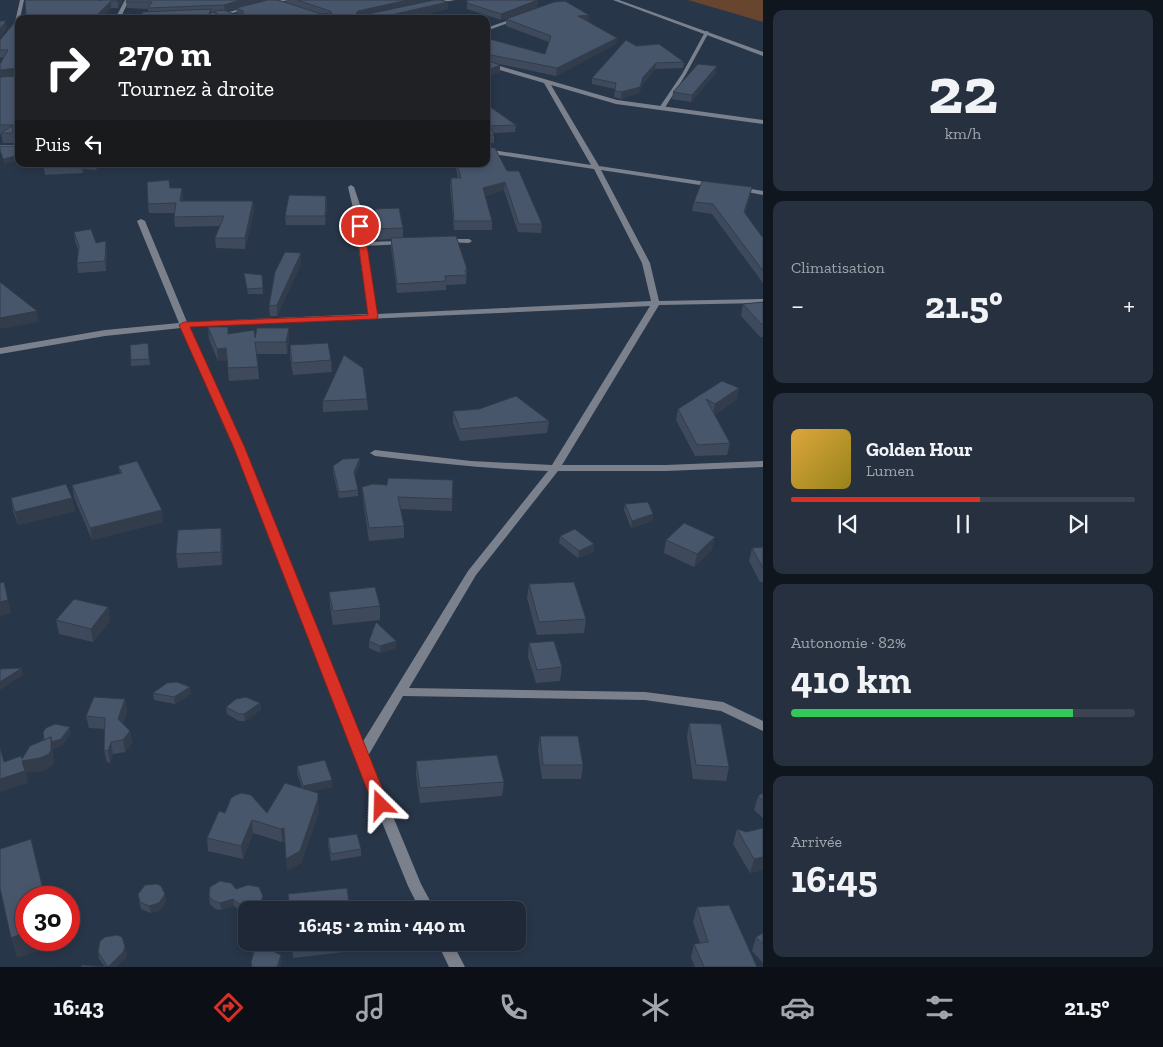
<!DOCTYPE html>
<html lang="fr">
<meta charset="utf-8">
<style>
:root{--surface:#1e2837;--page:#26303f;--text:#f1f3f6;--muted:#a1a6ad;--line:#3c4452;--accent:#d93025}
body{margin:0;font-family:"Zilla Slab",serif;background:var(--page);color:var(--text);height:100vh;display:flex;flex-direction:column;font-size:19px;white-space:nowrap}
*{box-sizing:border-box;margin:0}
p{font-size:16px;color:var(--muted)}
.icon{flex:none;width:28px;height:28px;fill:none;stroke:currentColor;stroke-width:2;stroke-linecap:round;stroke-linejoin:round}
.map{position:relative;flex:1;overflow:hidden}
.sheet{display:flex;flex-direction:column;gap:10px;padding:10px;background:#10161e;width:400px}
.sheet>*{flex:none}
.hud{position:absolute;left:15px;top:15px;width:475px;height:152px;border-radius:10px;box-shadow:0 2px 8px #0003,0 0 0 1px var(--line);background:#202124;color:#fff;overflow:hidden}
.speed{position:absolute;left:15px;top:886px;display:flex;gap:10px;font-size:25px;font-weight:700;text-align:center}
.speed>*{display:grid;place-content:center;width:65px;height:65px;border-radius:50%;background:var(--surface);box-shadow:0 2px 8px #0003,0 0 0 1px var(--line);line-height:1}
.speed .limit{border:8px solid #d22;background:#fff;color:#111}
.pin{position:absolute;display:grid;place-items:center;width:42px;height:42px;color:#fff;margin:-21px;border:2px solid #fff;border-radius:50%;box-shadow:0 1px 5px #0007}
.me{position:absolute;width:55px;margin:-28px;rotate:338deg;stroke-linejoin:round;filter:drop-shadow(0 0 4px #0008)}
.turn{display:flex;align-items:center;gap:18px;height:105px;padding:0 20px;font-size:22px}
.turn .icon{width:65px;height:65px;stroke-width:2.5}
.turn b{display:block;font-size:35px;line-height:42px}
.then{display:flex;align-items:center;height:48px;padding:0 20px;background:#0003;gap:10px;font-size:19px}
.big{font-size:38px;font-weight:800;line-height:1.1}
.sheet .card{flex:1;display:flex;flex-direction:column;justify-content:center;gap:8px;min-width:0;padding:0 18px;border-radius:10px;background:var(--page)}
.sheet .dial{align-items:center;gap:0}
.dial b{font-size:65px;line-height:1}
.song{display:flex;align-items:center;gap:15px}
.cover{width:60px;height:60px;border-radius:8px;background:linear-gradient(135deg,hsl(40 70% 55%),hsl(50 70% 35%))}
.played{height:5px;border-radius:2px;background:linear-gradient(90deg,var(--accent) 55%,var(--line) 55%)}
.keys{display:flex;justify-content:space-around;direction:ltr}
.heat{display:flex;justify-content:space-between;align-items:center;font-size:28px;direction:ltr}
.charge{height:8px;border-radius:4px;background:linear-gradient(90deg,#34c759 82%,var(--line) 0)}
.trip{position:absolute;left:238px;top:901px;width:288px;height:50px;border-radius:10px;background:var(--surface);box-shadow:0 2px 8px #0003,0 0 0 1px var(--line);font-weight:800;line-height:50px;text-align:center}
.dock{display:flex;height:80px;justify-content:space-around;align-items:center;background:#0c1016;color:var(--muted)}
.dock .icon{width:35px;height:35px}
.dock .on{color:var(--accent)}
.dock b{font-size:22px;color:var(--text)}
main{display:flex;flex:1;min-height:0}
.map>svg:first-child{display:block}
</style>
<main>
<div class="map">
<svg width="763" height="967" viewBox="0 0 763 967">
<rect width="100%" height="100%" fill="#283649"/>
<path fill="#68452f" d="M688 0H763V22Z"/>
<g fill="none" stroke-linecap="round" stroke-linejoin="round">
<path fill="#7b818c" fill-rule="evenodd" d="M445 0H455L434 4 432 3Z
M707 31 709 32 686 74 664 109H660L659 108 682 74 705 32Z
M448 239H469L472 241 469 243 446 242V240Z
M402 241 405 243 404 244 363 246 360 244 363 242Z"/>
<path fill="#7b818c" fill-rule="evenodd" d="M20 0H24L19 23 0 47V41L15 22Z
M125 0H129L121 17 151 16 153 17 147 19H115Z
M278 0H289L269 4 267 3Z
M613 0H619L763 52V56Z
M250 6 252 8 225 15 198 16 196 15 198 14 225 13Z
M515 18 519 19 486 31V28Z
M486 62 617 100 763 120V124L616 104 551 85 599 166 713 183 716 185 713 187 601 170 650 263 659 301 763 299V303L659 305 562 465H666L763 461V467L666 471H558L476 575 409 688 645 692 723 702 763 721V731L721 711 645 700 403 696 368 756 421 884 435 910H420L408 886 355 756 234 448 181 328 105 336 0 354V348L105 330 179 323 137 221 141 219 145 221 187 322 368 314 353 208 348 187 351 185 354 187 361 208 377 314 651 301 642 263 594 169 486 153V149L591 165 544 83 486 66ZM650 306 552 465 471 461 375 450 370 453 375 456C433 463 490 469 548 471L468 571 362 743 244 448 189 327Z
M0 145H19V149H0Z
M739 187 763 191V195L737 190V188Z
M437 942H452L465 967H449Z"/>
</g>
<path fill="#3e4a5c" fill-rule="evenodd" d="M25 0H122V1L118 8H111L101 19H19V133L14 134 15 143H3L1 134H0V64L4 57 0 58V40L20 16H26Z
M278 0 286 3V0H429V1L448 9 409 18 413 19H216L215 17 214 12H211V19H138L148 12V9L127 8 126 2ZM259 1H265L236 8 237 14H234L226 11Z
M538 0 537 7 501 20 467 9V3Z
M589 15V22L617 38 616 44 556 76 490 62 500 65V72L486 78V38L545 54 549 42 506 26V19Z
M636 46 684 62 683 68 655 69 643 84 639 93 621 99 614 97 615 89 592 84V78Z
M716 73 691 102 672 99 673 92Z
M486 104 516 125 515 132 493 133 494 135V143H490V147L507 171 542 224 541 233 518 232 504 190 485 196 492 221V230H454L450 186 451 178H458L455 164H486Z
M43 164H102L96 170 83 169V173L45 175Z
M216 164H234L232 167H216Z
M315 164H336V166H315Z
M170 188H182L183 198V201H253L254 210 245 249 216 248 215 238 220 226 175 227 174 217 175 213H149L148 204Z
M326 196 327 206 325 225H286L285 216Z
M750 196 745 213 763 238V283L712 214 692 211 694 202Z
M375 209 403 228V238L467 269 466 284 446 285V290L397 293 391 247V239L378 240 375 220Z
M74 232 96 243 106 241 107 251 106 271 78 273 77 263 78 250 75 241Z
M301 253V264L277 316H270L269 306Z
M244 273 262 275 263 294H248Z
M763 302V337H760L741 316 743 304Z
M208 327 228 334 255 338 289 340 287 354H257L259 379 229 381 227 360 218 361 209 339Z
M148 343 150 365 131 366V360Z
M290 345 331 360 332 372 293 375 290 357Z
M739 388 737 399 714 415 730 443 727 455 695 456 676 420 678 409Z
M367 399 368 410 323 412V401Z
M453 411 549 421 547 433 460 441 453 423Z
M360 458V465L355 476 358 490V496L339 498 333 473V466Z
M118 466 163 522 92 540 74 497 72 485 120 473Z
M453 480 452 511 401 509 404 526V538L369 541 363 500 362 487 387 485Z
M11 498H72L75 511 18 525 13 511Z
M625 504 653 514 652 521 631 528 624 510Z
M560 536 594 544V551L578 558 559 543Z
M666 540 712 550 694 567 664 553Z
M223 541 222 565 178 568 176 554Z
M763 547V582H760L749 561 752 548Z
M529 584 586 619 584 633 537 635 527 598Z
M329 592 380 606V620L333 625 330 606Z
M108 607 110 621 93 642 59 634 56 620Z
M369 641 396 648 380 653 369 648Z
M529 643 562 667 560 681 536 683 528 657Z
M153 693 191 694 175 704 154 700Z
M125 699 127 711 123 724 130 731 132 743 125 752 113 754 110 763 107 762 104 750 105 729 89 728 86 716Z
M260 703 261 710 245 721H239L227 714 226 707Z
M689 723 729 767 726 781 693 779 687 737Z
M540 736 583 765 581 779H542L538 750Z
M416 761 504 782 502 796 420 803 416 775Z
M297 766 332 787 313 791 319 812 301 863 287 871 285 841 282 842 253 833 243 859 208 851 207 838 225 813H267L302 788 297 773Z
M763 793V818L754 810 758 796Z
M763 828V870L750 873 733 844 737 829 746 832Z
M328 838 361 849V856L331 861 328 845Z
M236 889 264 903 262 908 260 910H246V916L234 906 221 910 215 909 210 904 209 896Z
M138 894 166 901 160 910 151 913 141 909Z
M697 907 757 967H695L691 958 694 944 700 943 693 922Z
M237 932 246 942H264L263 947 281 962 280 967H251V962L254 953 244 950 238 944Z
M763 933V963L752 951 756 937Z
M292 942H353V951L293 958Z
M98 952 127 954 125 959 116 967H105L99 959Z"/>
<path fill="#323c4b" d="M118 0H122V1L118 8Z
M241 0H271L259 1 225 11 224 5Z
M408 0H429V2L356 19V13L358 11Z
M538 0 537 7 501 20V14Z
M111 1V8L101 19H93Z
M448 2V9L404 19 395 14Z
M211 9V19H207Z
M589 15V22L578 16Z
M6 21 7 28 0 38V29Z
M617 38 616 44 556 76 557 68Z
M656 63 655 69 643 84 639 93 621 99V92L643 77Z
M500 65V72L486 78V71Z
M717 66 716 73 691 102 692 95Z
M18 68 19 76 0 78V70Z
M16 151 17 161 4 164 3 159Z
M81 164H82L83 169V173Z
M96 164H102L96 170Z
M505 182 504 190 483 197V188Z
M752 187 750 196 742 221 744 212Z
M182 188 183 198 181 211 180 201Z
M326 196 327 206 325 225V216Z
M253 201 254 210 245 249V238Z
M106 241 107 251 106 271 105 261Z
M301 253V264L277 316V305Z
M37 311 39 322 0 329V318Z
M289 328V340L287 354 286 342Z
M226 348 227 360 218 361 217 349Z
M739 388 737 399 713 415 715 404Z
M360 458V465L354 478V472Z
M72 498 75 511 18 525 15 512Z
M162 510 163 522 92 540 90 528Z
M653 514 652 521 631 528 632 521Z
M221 528 223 541 222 565 221 552Z
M715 537 712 550 694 567 697 554Z
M594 544V551L578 558 579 551Z
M4 582 11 613 0 616V602Z
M108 607 110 621 93 642 91 629Z
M396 641V648L380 653V646Z
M22 668 23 675 0 690V682Z
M190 687 191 694 175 704 174 697Z
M125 699 127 711 120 731 118 719Z
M260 703 261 710 245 721 244 714Z
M70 727 71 734 62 746 53 749 54 762 52 766 43 771 26 773 28 783 0 792V779L51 737Z
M130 731 132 743 125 752 123 740Z
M111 742 113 754 110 763 108 751Z
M332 780V787L303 793V786Z
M318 793 319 812 301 863 287 871 286 859Z
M252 820 253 833 243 859 241 846Z
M284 828 285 841 282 842 281 829Z
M763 857V870L750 873 754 859Z
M165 894 166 901 160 910 151 913 149 906Z
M263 896 264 903 262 908 260 910H252Z
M233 899 234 906 221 910 220 903Z
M26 932V940H56L57 945 17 958 11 938Z
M261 942H264L260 952V945Z
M125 947 127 954 125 959 116 967H108Z
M281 955V962L280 967H277Z"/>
<path fill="#48566b" stroke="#323c4b" d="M25 0H100V1L102 0H118V1H111L93 19H19V72L18 68 0 70V64L8 50H0V40L20 16H26Z
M127 0H241L224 5 148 8 152 2H126Z
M268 0H278L321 14 332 13 330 11 297 0H408L358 11 356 13 358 14H368L434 0H441L448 2 395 14 413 19H223L214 11 224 10 234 14H243V11L236 8Z
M467 0H538L501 14 467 3Z
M565 1 589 15 578 16 617 38 557 68 486 54V38L545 54 551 36 506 19 554 2Z
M211 9 207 19H138L143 12Z
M0 21H6L0 29Z
M626 40 636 46 659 44 684 62 656 63 643 77 640 87 621 92 615 91 616 83 592 78Z
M486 60 500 65 486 71Z
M698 64 717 66 692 95 673 92Z
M19 75V125H0V77L18 76Z
M486 104 516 125 490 126 494 135H488L490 140H486Z
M12 126 13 133H1Z
M0 146H15L16 156 3 159 0 150Z
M486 146 495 148 507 171H519L542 224H519L505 182 483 188 492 221H454L451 178H461L457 164H486Z
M43 164H69L43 165Z
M169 180 170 188H182L180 201H253L245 238H215L224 216 174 217 176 203 148 204 147 182Z
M702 181 752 187 744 212 763 238V271L713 204 694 202Z
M289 195 326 196 325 216H285Z
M399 208 403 228 378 229 375 209Z
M91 229 96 243 106 241 105 261 77 263 79 246 74 232Z
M456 236 467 269 465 270 467 275 445 276 446 281 397 284 391 238Z
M285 252 301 253 277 305 269 306 275 272Z
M244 273 262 275 263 288 247 289Z
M0 282 37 311 0 318Z
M763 302V325H762L743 304Z
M208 327H228V334L254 330 255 338 257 328H289L286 342H255L258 367 228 368 226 348 217 349Z
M148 343 149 359 131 360 130 345Z
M328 343 331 360 292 363 290 345Z
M344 355 363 368 367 399 323 401Z
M722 381 739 388 715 404 706 399 730 443 697 445 678 409Z
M516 396 549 421 460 429 453 411 479 409Z
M360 458 354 472 358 490 339 492 333 466 343 459Z
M137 461 162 510 90 528 72 485 122 473 118 466Z
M388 478 453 480 452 499 398 497 404 526 369 528 362 487 373 484 387 485Z
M66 484 72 498 15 512 11 498Z
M648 502 653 514 632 521 625 504Z
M684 523 715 537 697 554 666 540Z
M221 528V552L176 554 178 530Z
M575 529 594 544 579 551 560 536Z
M763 547V568L752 548Z
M4 582 8 600 0 602V583Z
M574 582 586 619 539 622 529 584Z
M375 587 380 606 333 611 329 592Z
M74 599 108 607 91 629 56 620Z
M376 622 396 641 380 646 369 641Z
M554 641 562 667 537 670 529 643Z
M22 668 0 682V669Z
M177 682 190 687 174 697 153 693 167 683Z
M94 697 125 699 118 719 130 731 123 740 111 742 108 751 104 750 105 718 86 716Z
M246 697 260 703 244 714H239L226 707 236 699Z
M689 723 721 724 729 767 696 765Z
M55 724 70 727 61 739 52 742 51 737 44 740 43 732 46 728Z
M540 736H578L583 765H543Z
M51 737V750L49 754 40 758 22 761 25 771 0 779V748L4 762 21 756 22 759 30 746Z
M497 755 504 782 420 788 416 761Z
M325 760 332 780 303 786 297 766Z
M285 783 318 793V799L300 851 286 859 284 828 281 829 252 820 241 846 207 838 219 811 225 813 231 798 236 795 241 793 251 795 267 813Z
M763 793V801L758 796Z
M763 828V857L754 859 737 829 746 832Z
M357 834 361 849 331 854 328 838Z
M31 839 45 898H26V932L11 938 0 888V849Z
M220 881 231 883 236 889 248 885 259 887 263 896 261 901 252 910H247L233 899 220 903 214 901 209 896 210 887Z
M157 884 161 886 165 894 159 903 149 906 140 902 138 894 145 885Z
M347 888 350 910H290L288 894Z
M729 905 757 967H704L694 944 708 942 697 907Z
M246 920V942H261L260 945 281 955 277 967H252L251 962 256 946 243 943 238 937 237 932 239 927Z
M763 933V944L756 937Z
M117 935 122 937 125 947 123 952 108 967 98 952 100 941 105 937Z
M82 965 108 967H81Z"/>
<path fill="#d93025" stroke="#8d1f18" d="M360 223 364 226 378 317 376 319 190 327 245 448 389 805 387 810 381 811 376 810 373 805 234 448 179 325 184 322 368 315 356 226Z"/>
</svg>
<div class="speed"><div class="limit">30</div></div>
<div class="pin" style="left:360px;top:226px;background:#d93025"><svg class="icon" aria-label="arrive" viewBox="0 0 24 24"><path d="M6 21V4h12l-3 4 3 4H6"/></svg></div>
<svg class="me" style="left:381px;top:805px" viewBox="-20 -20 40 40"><path d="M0-17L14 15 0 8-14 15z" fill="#d93025" stroke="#fff" stroke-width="4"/></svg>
<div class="trip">16:45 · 2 min · 440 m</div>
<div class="hud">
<div class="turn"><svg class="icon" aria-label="right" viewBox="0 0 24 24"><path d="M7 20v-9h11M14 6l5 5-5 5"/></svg><div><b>270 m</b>Tournez à droite</div></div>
<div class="then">Puis<svg class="icon" aria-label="left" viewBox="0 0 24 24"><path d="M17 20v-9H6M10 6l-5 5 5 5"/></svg></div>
</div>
</div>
<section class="sheet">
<div class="card dial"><b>22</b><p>km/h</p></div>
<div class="card"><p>Climatisation</p>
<div class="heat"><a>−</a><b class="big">21.5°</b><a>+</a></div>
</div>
<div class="card">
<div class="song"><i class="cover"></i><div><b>Golden Hour</b><p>Lumen</p></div></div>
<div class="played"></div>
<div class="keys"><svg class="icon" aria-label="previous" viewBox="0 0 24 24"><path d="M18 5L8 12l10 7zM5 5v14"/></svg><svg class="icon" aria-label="pause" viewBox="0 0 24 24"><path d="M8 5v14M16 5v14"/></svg><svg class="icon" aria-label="next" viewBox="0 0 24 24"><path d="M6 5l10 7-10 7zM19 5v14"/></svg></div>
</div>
<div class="card"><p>Autonomie · 82%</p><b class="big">410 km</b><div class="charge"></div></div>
<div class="card"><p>Arrivée</p><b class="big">16:45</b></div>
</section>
</main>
<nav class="dock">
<b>16:43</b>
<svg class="icon on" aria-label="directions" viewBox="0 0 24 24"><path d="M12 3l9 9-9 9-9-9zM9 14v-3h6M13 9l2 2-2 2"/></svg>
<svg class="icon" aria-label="music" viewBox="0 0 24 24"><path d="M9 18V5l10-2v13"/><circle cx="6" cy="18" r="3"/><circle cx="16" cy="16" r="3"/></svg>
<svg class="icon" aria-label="phone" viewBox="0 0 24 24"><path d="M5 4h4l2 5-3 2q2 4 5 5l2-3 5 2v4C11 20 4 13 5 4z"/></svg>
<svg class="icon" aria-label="climate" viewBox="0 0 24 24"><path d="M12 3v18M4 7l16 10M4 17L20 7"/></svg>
<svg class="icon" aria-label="car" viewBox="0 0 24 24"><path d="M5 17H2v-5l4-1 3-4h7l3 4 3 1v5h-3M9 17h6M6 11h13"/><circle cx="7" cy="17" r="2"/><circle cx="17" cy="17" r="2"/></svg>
<svg class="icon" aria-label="filters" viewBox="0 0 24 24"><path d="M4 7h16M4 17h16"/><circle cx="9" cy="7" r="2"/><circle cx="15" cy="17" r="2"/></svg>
<b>21.5°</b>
</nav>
